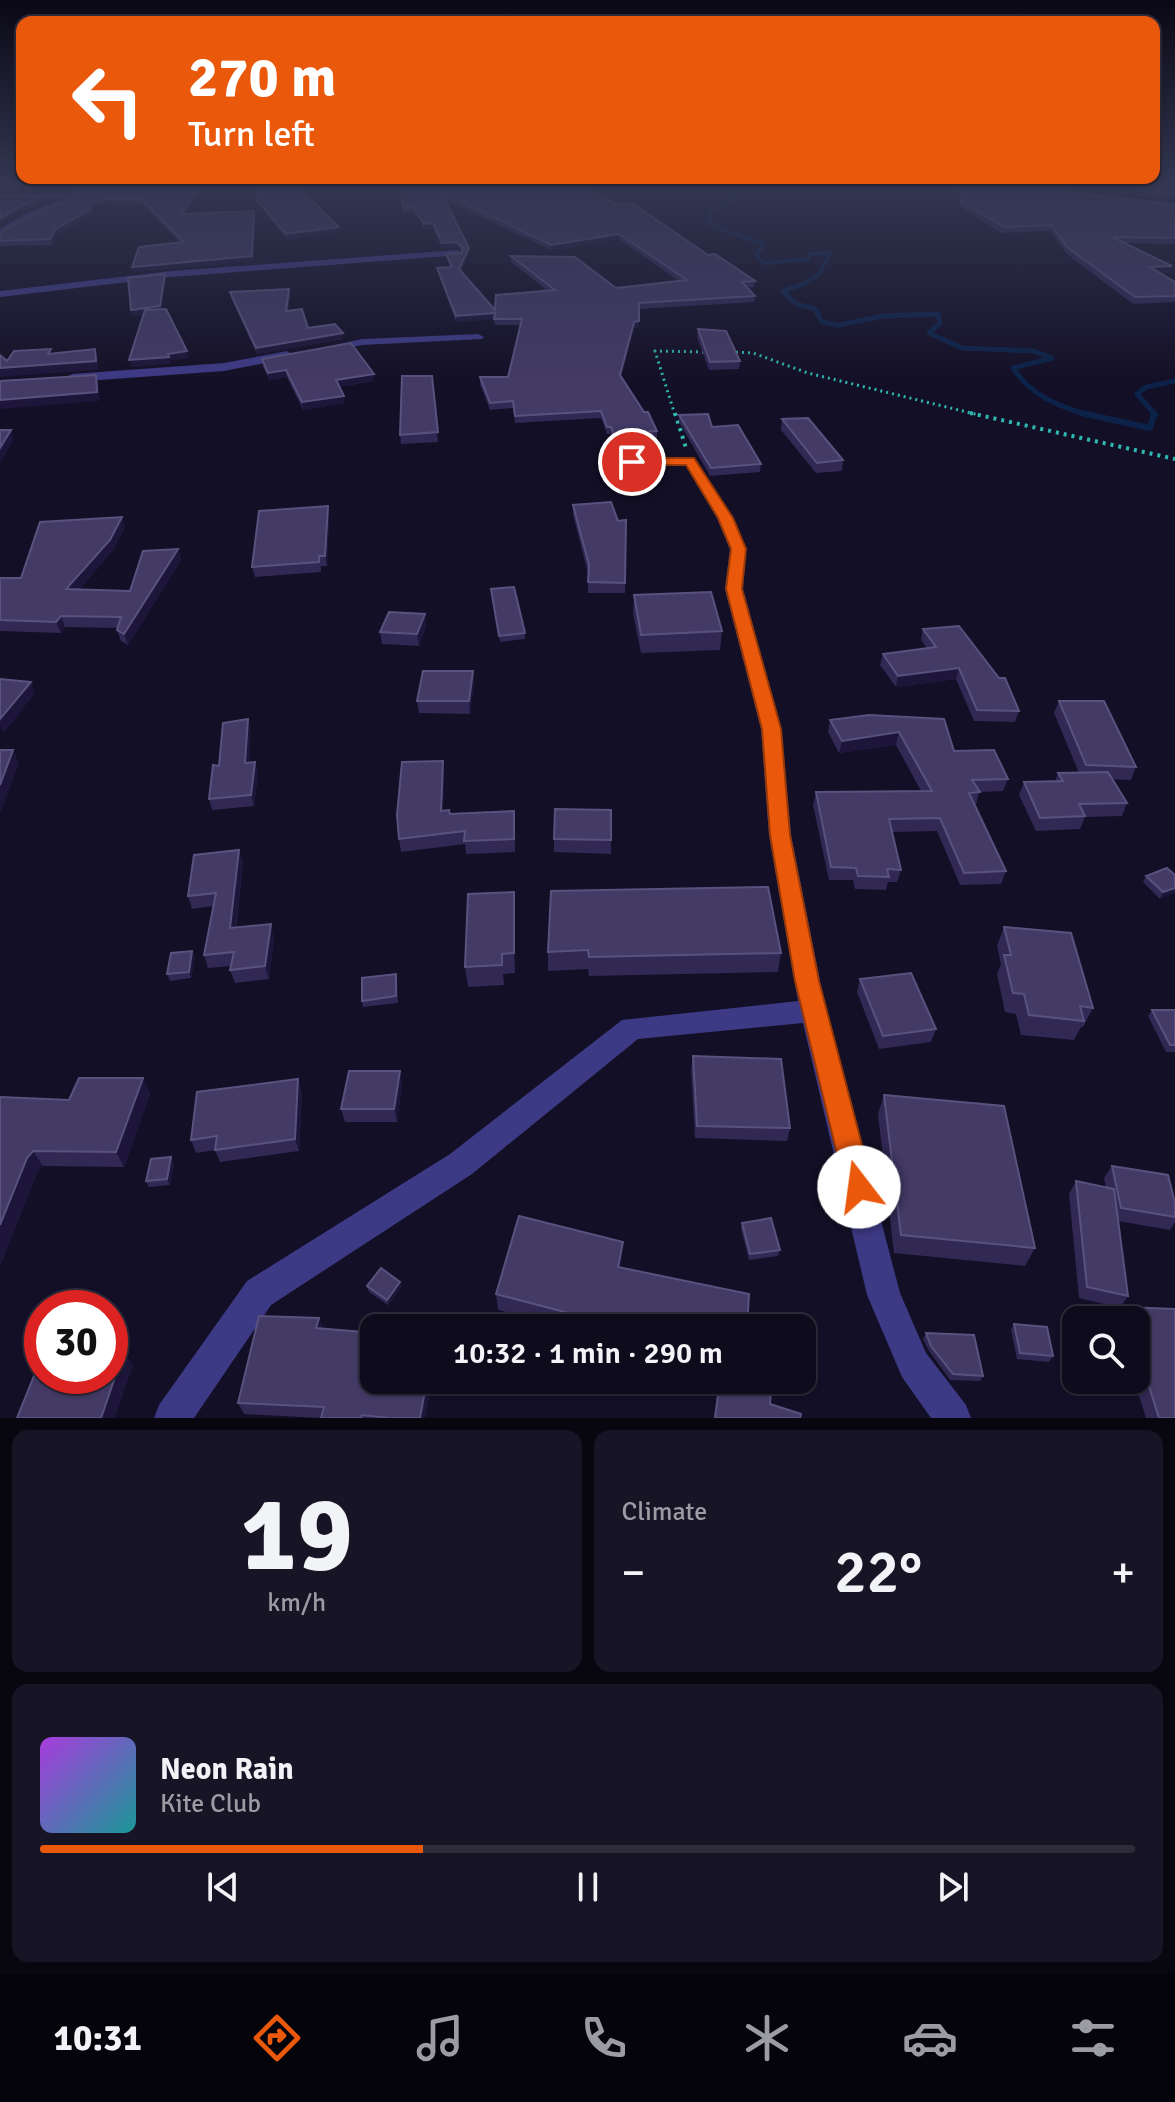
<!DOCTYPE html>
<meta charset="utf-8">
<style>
:root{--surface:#0e0b1c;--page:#171425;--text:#f1f3f6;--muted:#9b9ba3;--line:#2e2b3b;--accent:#ea580c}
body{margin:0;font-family:Signika,sans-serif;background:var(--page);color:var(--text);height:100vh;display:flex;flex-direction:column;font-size:30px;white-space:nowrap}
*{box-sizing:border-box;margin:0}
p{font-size:26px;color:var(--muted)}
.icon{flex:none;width:44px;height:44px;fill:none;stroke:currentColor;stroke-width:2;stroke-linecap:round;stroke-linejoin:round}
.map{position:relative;height:1418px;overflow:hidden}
.details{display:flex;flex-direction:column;gap:12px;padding:12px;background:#08060f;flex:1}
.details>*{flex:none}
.hud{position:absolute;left:16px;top:16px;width:1144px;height:168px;border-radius:16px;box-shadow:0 2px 6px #0004,0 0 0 2px var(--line);background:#ea580c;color:#fff;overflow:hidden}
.buttons{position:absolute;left:1062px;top:1306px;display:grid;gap:16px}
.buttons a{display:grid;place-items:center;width:88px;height:88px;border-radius:16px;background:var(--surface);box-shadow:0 2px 6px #0004,0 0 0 2px var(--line);font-size:40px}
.speed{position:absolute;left:24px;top:1290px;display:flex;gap:16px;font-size:40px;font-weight:700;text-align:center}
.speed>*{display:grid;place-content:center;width:104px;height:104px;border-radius:50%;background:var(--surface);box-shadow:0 2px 6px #0004,0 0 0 2px var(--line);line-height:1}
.speed .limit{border:12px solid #d22;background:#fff;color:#111}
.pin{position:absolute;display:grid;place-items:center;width:68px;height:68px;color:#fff;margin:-34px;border:4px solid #fff;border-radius:50%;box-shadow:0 2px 8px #0007}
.me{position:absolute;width:88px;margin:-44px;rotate:345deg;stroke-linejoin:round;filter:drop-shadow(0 0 6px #0008)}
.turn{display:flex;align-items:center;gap:28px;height:168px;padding:0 40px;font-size:36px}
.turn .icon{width:104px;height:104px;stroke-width:2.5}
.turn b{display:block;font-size:56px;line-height:68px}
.big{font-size:60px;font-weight:600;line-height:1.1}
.details .widget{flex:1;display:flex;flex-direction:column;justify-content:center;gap:12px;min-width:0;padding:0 28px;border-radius:16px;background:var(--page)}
.details .dial{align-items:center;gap:0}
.dial b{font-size:104px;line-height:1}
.song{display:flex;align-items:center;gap:24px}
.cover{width:96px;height:96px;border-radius:12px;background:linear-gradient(135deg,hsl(280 70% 55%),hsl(180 70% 35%))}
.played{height:8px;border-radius:4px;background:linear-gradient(90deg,var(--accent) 35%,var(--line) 35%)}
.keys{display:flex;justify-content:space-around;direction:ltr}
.heat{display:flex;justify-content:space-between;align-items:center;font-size:44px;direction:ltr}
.details .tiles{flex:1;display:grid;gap:12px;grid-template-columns:1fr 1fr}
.widget:last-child{grid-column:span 2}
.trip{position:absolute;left:360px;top:1314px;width:456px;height:80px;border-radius:16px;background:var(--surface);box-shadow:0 2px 6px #0004,0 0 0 2px var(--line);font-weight:600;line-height:80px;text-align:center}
.dock{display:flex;height:128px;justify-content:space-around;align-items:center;background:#06040b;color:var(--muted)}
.dock .icon{width:56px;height:56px}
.dock .active{color:var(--accent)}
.dock b{font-size:36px;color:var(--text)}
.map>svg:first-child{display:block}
</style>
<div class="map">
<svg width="1175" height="1418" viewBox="0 0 1175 1418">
<rect width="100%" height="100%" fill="#130f26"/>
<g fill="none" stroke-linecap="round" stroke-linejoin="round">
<path stroke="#0c2248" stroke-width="4" d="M749 184 767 187 785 184
M721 188 735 199 709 211 711 221 706 223 764 244 756 255 764 263 808 259 810 254 830 253 819 274 799 286"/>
<path stroke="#0c2248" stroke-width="5" d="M804 284 783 291 796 304 815 309 822 322 839 325 883 316 938 314 940 323 929 333 962 348 1034 351 1052 358 1013 368C1030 395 1058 406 1088 415
M1156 415 1137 394 1146 387 1175 381"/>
<path stroke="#0c2248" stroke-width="6" d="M1081 413 1150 428 1154 413"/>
<path stroke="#2fb8b0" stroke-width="2" stroke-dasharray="2 3" stroke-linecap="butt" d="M1045 184 1078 193"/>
<path stroke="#2fb8b0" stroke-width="3" stroke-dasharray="2 4" stroke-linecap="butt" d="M730 352 753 353 808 373 979 415
M675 415 655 351 708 352"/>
<path stroke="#2fb8b0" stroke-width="4" stroke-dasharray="3 5" stroke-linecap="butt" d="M675 413 686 448
M970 413 1175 459"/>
<path fill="#3d3a85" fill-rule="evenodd" d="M84 184H94L70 202 30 218 0 236V229L24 214 65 198H0V194L71 193Z
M1089 193 1175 203V209L1092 197Z
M458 250 461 255 171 277 0 297V291L171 271Z
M478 334 484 337 482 339 362 345 326 352 320 348 362 339Z
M287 351 293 355 291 358 224 371 72 382 66 378 72 374 224 363Z
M690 457 695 458 733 518 746 549 743 589 781 729 791 835 826 1011 900 1293 926 1353 966 1405 971 1418H931L902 1377 867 1295 803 1023 638 1039 472 1174 271 1305 194 1418H154L159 1405 247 1281 450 1154 622 1020 798 1001 769 835 761 729 725 589 730 549 717 518 686 465 606 468 599 464 606 460Z"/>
</g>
<path fill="#312854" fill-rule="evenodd" d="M0 184H79L70 190 0 191Z
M90 184 186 214 255 216 253 261 134 272 132 267 180 243 142 204H108L92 209V214L58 234 52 245 0 246V233L70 200Z
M245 184H341V187L299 189 339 227 340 232 287 239 257 203 256 199 258 190 246 191Z
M400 184H577L755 281 754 287H747L755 296 754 302 639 309V327L634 328 621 377 657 431V438L614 441 611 434H607L601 418 515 423 513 408 490 410 480 384V377H508L521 325H495L494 319 456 322 438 273 437 268 450 267 447 259 446 254 461 253 462 251 458 247 442 248 433 228 425 229 414 212 403 213ZM444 199 551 250 619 239 679 281 616 288 511 256V262L548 291 495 310 461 271 469 253V248Z
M948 184 1057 191 1175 206V244L1125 243 1172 266 1170 272 1159 273 1175 282V302L1133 304 1067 254 1050 231 1002 233 960 207V192L947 191Z
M1137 184H1175V200L1141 196Z
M289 289 290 295 288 310 308 328 343 339 257 354 231 298 230 292Z
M698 329 740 361 739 369 709 370 697 337Z
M262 359 374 381 339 387 345 403 303 410 287 377 270 380 263 367Z
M432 376 438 442 401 444 400 435Z
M679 415 712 427 761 464 760 472 710 476 679 422Z
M782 419 843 460 842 471 816 473 781 430Z
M573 505 618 521 626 520 625 593H588V573L573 515Z
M328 506 329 515 327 566H321V572L255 577 252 567Z
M125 527 113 550 79 590 130 591 178 549 181 560 128 645 121 641 117 630 118 628 65 627 61 633 0 631V578H21Z
M491 589 525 633V639L500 642Z
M634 595 722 631 720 650 641 653 633 613Z
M425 614 426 626 419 646 382 644 380 632Z
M923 629 1019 711 1015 722 974 721 956 679 896 687 880 665 883 654 927 648 921 640Z
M473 671 474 683 470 714 419 713 417 701Z
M1059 701 1136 767 1131 780 1112 779 1127 803 1122 816 1085 817 1080 829 1036 831 1019 795 1024 782H1055L1058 773H1079L1054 713Z
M869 715 954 751 1008 779 1003 791 979 792 976 805H974L1006 871 1001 884 960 885 937 831 892 832 901 870 897 882H888L886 890 855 889 853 880H829L813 805 816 792 921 791 896 745 839 753 828 732 830 720Z
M248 719 250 730 249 763 255 762 258 773 254 806 212 810 209 799 219 766Z
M444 773 443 811 450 814 515 824V852L466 854 465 844 401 852 399 839Z
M611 810V854L554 852V839Z
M239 850 243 863 236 928 274 937 269 979 235 983 230 970 231 966 208 968 204 955 213 906 192 909 188 896Z
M1175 875 1160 899 1143 882 1146 876Z
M551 891 781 953 778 972 589 976 588 969 548 971V952Z
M515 912V973L503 974 504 985 468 987 465 967Z
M1004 927 1093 1008 1083 1027H1081L1074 1040 1021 1035 1016 1014 1005 1012 997 974 1001 964 997 946Z
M192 951 195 957 191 978 170 981 167 974Z
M860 979 936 1029 931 1042 879 1049 857 992Z
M397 981 398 1003 363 1007 362 1001Z
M1152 1010H1175V1052H1166L1148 1016Z
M693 1056 790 1128 787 1141 695 1138 691 1069Z
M400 1071 402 1084 397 1122H345L341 1109Z
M143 1078 150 1094 124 1167 43 1166 37 1173 0 1266V1097L69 1100Z
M302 1092 299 1151 220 1162 215 1150 196 1153 191 1140Z
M884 1095 1035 1248 1025 1266 894 1253 878 1114Z
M174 1164 170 1185 149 1187 146 1181Z
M1112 1166 1175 1203V1222L1170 1230 1118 1221 1128 1296 1120 1308 1079 1298 1069 1194 1076 1181 1106 1188 1104 1178Z
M742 1223 780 1250 778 1256 749 1260 741 1229Z
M622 1258 620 1267 747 1328H568L498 1310 496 1294Z
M400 1282 401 1288 388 1305 369 1292 367 1286Z
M1124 1307 1175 1309V1418H1146L1134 1380H1136V1320H1116V1318Z
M319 1318 323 1329 432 1380 425 1418H321L244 1414 238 1403Z
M1014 1324 1053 1356 1049 1362 1017 1359 1011 1330Z
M926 1333 983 1376 980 1381 950 1380 929 1351 923 1339Z
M647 1380H743V1383L770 1404 800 1418H714L717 1395Z"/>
<path fill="#1d163a" d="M70 184H79L70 190 69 185Z
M202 184H206L182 219 181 214Z
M48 196 49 201 23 211 0 225V219L21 206Z
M107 199 108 204 92 209V214L58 234 52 245 50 239 56 229 91 204Z
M254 211 255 216 253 261 134 272 132 267Z
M433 223V228L425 229 424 224Z
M339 227 340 232 287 239 286 234Z
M619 234V239L551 250V245Z
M457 242 458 247 442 248V243Z
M469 248V253L460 274 459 269Z
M1172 266 1170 272 1148 274 1150 267Z
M165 274 166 281 161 313 132 316 131 310Z
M495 313V319L456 322V316Z
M639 321V327L634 328 620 382V375L634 322Z
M343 333V339L257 354 256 348Z
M95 349 98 357V370L0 377V368Z
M187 351 189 358 170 360 168 354Z
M169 357 171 364 131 367 129 360Z
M286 370 287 377 270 380 268 373Z
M374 374V381L337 387 336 380Z
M96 375 99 384V401L0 409V400Z
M344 396 345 403 303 410 302 402Z
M11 430 14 439 0 463V448Z
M328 506 329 515 327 566 325 556Z
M122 517 125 527 113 550 70 600 66 589Z
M178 549 181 560 128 645 124 634Z
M425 614 426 626 419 646 417 634Z
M61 616 65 627 61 633 56 622Z
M959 668 956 679 896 687 898 676Z
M473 671 474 683 470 714 469 701Z
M31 682 35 693 4 733 0 725V719Z
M248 719 250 730 248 774 245 763Z
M899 732 896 745 839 753 842 741Z
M13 750 19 763 0 814V785Z
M443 761 444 773 443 824 441 811Z
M255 762 258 773 254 806 251 795Z
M239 850 243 863 234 941 230 928Z
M1175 888V893L1160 899 1163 892Z
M514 892 515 912V973L514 953Z
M271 924 274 937 269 979 265 966Z
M192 951 195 957 191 978 189 972Z
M400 1071 402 1084 397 1122 394 1109Z
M143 1078 150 1094 124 1167 116 1152Z
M298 1079 302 1092 299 1151 295 1139Z
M33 1151 43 1166 37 1173 0 1266V1225L27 1158Z
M171 1157 174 1164 170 1185 167 1179Z
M623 1242 622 1258 617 1283 618 1267Z
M400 1282 401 1288 388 1305 387 1300Z
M319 1318 323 1329 316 1328Z
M124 1351 133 1365 115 1418H101Z
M427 1380H432L425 1418H420Z"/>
<path fill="#433a66" stroke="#5a527e" stroke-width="2" fill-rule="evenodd" d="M0 184H70L0 186Z
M90 184H202L181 214 254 211 252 256 132 267 139 247 184 242 141 199H107L91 204V209L56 229 50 239 0 241V233L30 216 70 200Z
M245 184H295L339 227 286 234 256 199 260 185 245 186Z
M400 184H577L615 204 632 203 708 255 715 254 755 281 742 282 755 296 639 303V321L634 322 620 375 644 412H648L657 431 614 434 611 427H607L601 411 515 416 513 401 490 403 480 377H508L522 319H494L495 313 456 316 437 268 452 267 446 254 461 253 463 248 457 242 442 243 433 223 424 224 413 207 403 208ZM441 192 551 245 619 234 687 280 616 288 575 257 511 256 555 290 496 295 495 310 459 269 469 248Z
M948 184H1055L1057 191 1175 206V238L1112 237 1172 266 1150 267 1175 282V296L1135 297 1068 248 1051 225 1004 227 961 202 962 187 948 186Z
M1141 184H1175V194L1143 191Z
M0 195 48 196 21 206 0 219Z
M165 274 160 306 131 310 128 278Z
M289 289 286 311 302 309 308 328 335 324 343 333 256 348 230 292Z
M166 309 187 351 168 354 169 357 129 360 145 310Z
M698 329 726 331 740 361 710 362Z
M351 343 374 374 336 380 344 396 302 402 286 370 268 373 262 359Z
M51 349 48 354 95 349 96 361 0 368V355L7 361 14 351Z
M96 375 97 392 0 400V381Z
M402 376H432L438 432 400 435Z
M708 414 712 427 738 425 761 464 711 468 679 415Z
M808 418 843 460 817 463 782 419Z
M0 430H11L0 448Z
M611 502 618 521 626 520 625 583 588 582 589 565 573 505Z
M328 506 325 556H319V562L252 567 259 511Z
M122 517 110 540 66 589 130 591 143 551 178 549 124 634 117 630 121 617 61 616 56 622 0 620V578H21L40 522Z
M514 587 525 633 499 636 491 589Z
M711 592 722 631 641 635 634 595Z
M389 612 425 614 417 634 380 632Z
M959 626 999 678H1005L1019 711 977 710 959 668 898 676 883 654 936 647 923 629Z
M423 671H473L469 701H417Z
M0 679 31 682 0 719Z
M1059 701H1104L1136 767 1086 765Z
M869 715 944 719 954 751 994 750 1008 779 972 780 980 792 969 793 1006 871 964 873 940 818 889 819 901 870 887 869 889 877 858 876 856 868 831 867 816 792 932 791 899 732 842 741 830 720Z
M248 719 245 763 255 762 251 795 209 799 213 765 219 766 223 723Z
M0 750H13L0 785Z
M443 761 441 811 449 810 450 814 514 811V839L464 841 465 831 399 839 397 815 402 762Z
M1108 772 1127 803 1079 804 1085 816 1040 818 1024 782 1063 781 1058 773Z
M555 809 611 810V840L554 839Z
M239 850 230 928 271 924 265 966 230 970 234 952 204 955 216 893 188 896 194 855Z
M1167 868 1175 875V888L1163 892 1146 876Z
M768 887 781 953 589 957 588 950 548 952 551 891Z
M514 892V953L502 954V965L465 967 468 894Z
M1004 927 1071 933 1093 1008 1080 1006 1084 1021 1029 1015 1024 994 1013 993 1004 955H1011Z
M192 951 189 972 167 974 171 953Z
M911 973 936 1029 883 1036 860 979Z
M396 974V996L362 1001V978Z
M1152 1010H1175V1045H1170Z
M693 1056 781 1059 790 1128 697 1126Z
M349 1071H400L394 1109H341Z
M79 1078H143L116 1152 33 1151 27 1158 0 1225V1097L69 1100Z
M298 1079 295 1139 215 1150 217 1136 191 1140 197 1092Z
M884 1095 1004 1106 1035 1248 901 1235Z
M171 1157 167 1179 146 1181 151 1159Z
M1112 1166 1168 1175 1175 1203V1217L1121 1208Z
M1076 1181 1114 1189 1128 1296 1087 1287Z
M519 1216 623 1242 618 1267 749 1294 747 1328H626L496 1294Z
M771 1218 780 1250 750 1254 742 1223Z
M381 1268 400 1282 387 1300 367 1286Z
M1124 1307 1175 1309V1418H1159L1136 1345V1320H1128Z
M259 1316 319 1318 316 1328 374 1333V1380H427L420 1418H390L362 1415 361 1418H321L324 1407 238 1403Z
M1014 1324 1047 1327 1053 1356 1020 1353Z
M926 1333 974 1335 983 1376 953 1374 931 1346Z
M110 1350 124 1351 101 1418H17L42 1356V1376H110Z
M717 1380H743V1383L771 1391 770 1404 801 1414 800 1418H715L720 1381Z"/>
<linearGradient id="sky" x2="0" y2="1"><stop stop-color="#0a0815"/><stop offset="0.48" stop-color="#333752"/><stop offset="1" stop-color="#333752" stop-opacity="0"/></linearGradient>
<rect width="1175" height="383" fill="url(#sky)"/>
<path fill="#ea580c" stroke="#983908" stroke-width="2" d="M632 458H694L733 518 746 549 742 589 781 729 790 835 819 981 873 1187 869 1197 859 1201 849 1197 845 1187 795 981 770 835 762 729 726 589 731 549 718 518 686 465H627V459Z"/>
</svg>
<div class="buttons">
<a><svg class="icon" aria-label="search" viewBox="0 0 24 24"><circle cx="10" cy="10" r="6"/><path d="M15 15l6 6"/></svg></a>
</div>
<div class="speed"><div class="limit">30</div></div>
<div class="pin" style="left:632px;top:462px;background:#d93025"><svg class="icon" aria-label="arrive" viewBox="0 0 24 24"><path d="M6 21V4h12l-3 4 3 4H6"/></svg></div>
<svg class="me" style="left:859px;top:1187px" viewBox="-20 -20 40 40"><circle r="19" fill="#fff"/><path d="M0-13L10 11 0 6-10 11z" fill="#ea580c"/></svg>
<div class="trip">10:32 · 1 min · 290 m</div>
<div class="hud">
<div class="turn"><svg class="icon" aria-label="left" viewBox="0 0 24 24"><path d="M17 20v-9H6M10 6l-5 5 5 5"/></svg><div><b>270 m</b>Turn left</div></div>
</div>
</div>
<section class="details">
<div class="tiles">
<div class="widget dial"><b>19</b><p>km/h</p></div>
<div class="widget"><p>Climate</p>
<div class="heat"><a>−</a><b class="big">22°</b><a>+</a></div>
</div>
<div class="widget">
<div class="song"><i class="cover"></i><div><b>Neon Rain</b><p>Kite Club</p></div></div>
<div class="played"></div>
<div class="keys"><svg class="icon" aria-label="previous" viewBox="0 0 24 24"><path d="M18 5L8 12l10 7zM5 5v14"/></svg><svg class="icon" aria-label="pause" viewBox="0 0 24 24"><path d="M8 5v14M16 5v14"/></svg><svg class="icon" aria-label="next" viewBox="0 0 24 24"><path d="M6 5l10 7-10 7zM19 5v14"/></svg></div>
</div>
</div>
</section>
<nav class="dock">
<b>10:31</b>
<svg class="icon active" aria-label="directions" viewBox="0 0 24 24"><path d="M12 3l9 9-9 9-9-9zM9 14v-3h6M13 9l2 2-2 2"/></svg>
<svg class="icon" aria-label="music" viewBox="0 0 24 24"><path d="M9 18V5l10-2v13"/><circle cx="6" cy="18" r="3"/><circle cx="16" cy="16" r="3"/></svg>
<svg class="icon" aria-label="phone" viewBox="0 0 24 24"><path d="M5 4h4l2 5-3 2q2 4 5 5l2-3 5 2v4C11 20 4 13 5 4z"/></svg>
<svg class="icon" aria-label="climate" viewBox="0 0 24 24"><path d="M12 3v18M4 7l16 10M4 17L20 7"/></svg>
<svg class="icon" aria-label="car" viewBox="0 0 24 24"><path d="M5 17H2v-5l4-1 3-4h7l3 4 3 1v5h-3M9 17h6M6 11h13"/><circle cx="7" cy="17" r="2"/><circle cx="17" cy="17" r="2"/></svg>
<svg class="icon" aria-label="filters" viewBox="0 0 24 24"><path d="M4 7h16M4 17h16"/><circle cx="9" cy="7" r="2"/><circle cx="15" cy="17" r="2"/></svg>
</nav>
